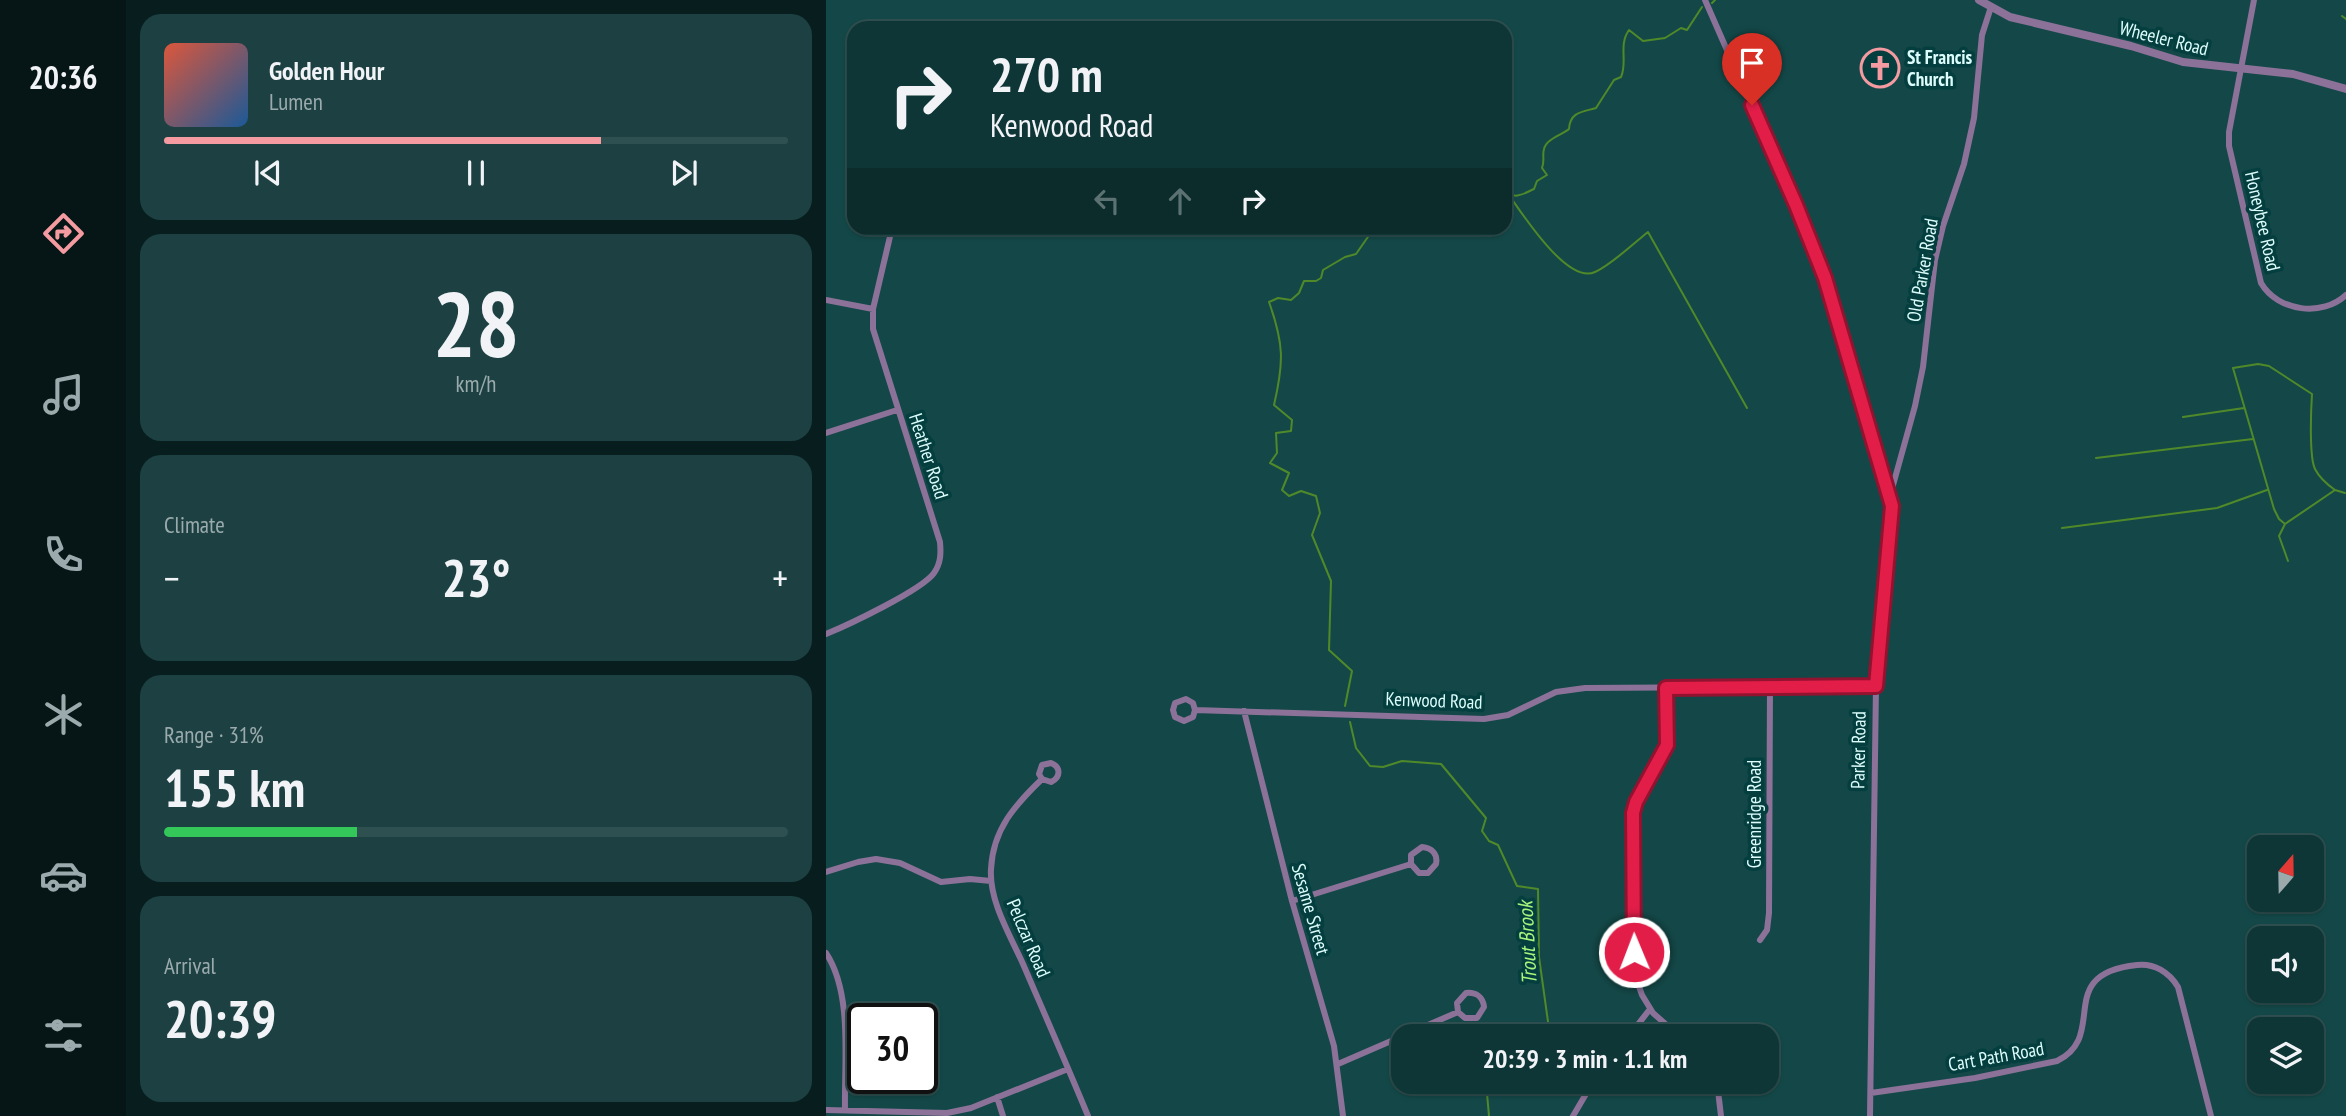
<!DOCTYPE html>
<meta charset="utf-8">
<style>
:root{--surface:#0f3636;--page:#1d4142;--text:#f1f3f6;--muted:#9babad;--line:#2f5051;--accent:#f49aa1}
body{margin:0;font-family:"PT Sans Narrow",sans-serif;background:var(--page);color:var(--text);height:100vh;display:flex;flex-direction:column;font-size:26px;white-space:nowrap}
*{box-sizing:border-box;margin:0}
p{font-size:23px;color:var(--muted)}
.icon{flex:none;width:38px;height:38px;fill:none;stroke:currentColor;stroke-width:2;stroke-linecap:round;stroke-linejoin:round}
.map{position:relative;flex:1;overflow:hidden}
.side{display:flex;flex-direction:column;gap:14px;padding:14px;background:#081e1e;width:700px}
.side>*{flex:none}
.top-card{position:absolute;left:21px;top:21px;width:665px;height:214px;border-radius:21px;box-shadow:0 2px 5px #0004,0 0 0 2px var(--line);background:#0f3636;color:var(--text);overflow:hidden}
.needle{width:46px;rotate:20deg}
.buttons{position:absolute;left:1421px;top:835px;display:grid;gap:14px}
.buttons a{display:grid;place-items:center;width:77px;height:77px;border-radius:14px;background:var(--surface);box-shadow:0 2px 5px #0004,0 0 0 2px var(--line);font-size:35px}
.speed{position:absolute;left:21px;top:1003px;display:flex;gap:14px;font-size:35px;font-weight:700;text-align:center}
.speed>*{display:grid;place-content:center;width:91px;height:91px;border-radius:50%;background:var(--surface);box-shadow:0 2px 5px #0004,0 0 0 2px var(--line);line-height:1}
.speed .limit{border:4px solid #111;border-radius:10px;background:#fff;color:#111}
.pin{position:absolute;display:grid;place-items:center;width:60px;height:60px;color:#fff;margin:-72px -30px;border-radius:50% 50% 50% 0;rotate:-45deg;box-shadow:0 0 7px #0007}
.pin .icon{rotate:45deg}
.me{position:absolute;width:77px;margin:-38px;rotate:359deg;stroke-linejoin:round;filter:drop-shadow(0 0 5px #0008)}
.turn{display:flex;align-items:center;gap:24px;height:147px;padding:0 28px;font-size:32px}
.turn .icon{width:91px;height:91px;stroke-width:2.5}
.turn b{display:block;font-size:49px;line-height:60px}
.lanes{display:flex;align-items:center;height:66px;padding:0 28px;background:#0003;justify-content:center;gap:35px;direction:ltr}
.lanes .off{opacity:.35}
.big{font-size:52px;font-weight:700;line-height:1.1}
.side .tile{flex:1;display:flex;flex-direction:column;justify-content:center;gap:10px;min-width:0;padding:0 24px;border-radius:21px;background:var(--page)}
.side .dial{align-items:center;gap:0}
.dial b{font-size:91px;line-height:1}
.song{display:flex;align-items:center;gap:21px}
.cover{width:84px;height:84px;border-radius:10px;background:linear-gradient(135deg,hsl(10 70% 55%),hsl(210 70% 35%))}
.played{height:7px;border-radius:4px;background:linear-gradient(90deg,var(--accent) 70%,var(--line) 70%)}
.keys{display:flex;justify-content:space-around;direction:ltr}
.heat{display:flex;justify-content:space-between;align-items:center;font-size:38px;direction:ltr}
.charge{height:10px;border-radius:5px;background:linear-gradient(90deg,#34c759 31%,var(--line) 0)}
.trip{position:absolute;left:565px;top:1024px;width:388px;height:70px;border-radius:21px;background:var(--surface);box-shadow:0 2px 5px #0004,0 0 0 2px var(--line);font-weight:700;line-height:70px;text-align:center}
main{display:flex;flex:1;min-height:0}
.tabs{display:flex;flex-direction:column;width:126px;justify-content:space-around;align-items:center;background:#061616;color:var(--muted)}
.tabs .icon{width:49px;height:49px}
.tabs .selected{color:var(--accent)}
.tabs b{font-size:32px;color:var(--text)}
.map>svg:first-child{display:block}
</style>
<main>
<nav class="tabs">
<b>20:36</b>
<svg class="icon selected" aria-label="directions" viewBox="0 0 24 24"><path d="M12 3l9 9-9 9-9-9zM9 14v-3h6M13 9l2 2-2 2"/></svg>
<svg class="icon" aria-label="music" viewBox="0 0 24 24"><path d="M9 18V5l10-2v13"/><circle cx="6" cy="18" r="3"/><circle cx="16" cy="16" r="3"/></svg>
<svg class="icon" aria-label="phone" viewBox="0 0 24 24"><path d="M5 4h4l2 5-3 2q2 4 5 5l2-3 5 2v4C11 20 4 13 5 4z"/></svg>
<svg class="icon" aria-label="climate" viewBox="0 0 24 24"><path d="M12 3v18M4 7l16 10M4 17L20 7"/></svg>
<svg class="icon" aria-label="car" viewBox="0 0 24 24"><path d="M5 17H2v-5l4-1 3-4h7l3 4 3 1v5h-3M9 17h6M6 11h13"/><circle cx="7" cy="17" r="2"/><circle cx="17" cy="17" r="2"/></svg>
<svg class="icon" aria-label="filters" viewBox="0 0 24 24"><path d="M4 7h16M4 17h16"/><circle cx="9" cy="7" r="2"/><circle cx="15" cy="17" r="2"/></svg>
</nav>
<section class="side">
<div class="tile">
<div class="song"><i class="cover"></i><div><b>Golden Hour</b><p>Lumen</p></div></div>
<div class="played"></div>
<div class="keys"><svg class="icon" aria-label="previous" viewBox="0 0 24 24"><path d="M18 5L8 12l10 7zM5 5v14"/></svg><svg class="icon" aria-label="pause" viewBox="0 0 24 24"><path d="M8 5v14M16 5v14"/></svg><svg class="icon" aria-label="next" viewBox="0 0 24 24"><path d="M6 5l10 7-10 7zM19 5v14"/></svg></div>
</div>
<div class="tile dial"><b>28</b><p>km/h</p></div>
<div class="tile"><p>Climate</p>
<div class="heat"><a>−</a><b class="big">23°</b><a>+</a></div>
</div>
<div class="tile"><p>Range · 31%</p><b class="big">155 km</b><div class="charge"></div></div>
<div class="tile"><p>Arrival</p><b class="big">20:39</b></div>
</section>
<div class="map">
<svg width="1520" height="1116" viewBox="0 0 1520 1116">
<rect width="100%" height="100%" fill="#144848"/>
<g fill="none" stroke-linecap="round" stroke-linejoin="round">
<path stroke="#508929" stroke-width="2" d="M886 3 889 0
M1516 16 1520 19
M679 191C689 200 697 194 708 189L711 181 721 175 716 168C719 161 716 155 718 149 720 139 736 135 743 129 744 112 756 112 770 108L788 80 795 77C802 62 792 45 803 30L817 41 839 38 855 28 861 30 876 7
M683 195C697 215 742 285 769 272 785 265 808 243 822 232L921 408
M1357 417 1418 408
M1270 458 1427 439
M1459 524 1453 519 1448 509 1407 368 1432 364 1443 366 1486 394C1485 409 1483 457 1489 469 1493 477 1502 485 1509 490
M1236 528 1391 508 1441 490
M1462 561 1453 536 1459 524 1509 490 1519 493
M519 706 526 671 503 650 505 581 486 535 494 513 490 496 475 491 463 496 456 490 463 473 444 463 451 453 450 433 465 431 466 420 448 405C458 362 458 344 443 302L452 298 465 300 473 293 478 281H490L495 278 497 270 519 257 530 254 544 234 559 228
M524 722 530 748 544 766 557 767 576 761 615 764 660 818 656 831 663 841 672 845 691 886 712 889 713 957 724 1036
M660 1082 663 1116"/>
<path stroke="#8c7298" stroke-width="6" d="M879 0 990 253 1008 303 1066 506 1050 686 1044 1116
M1428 0 1403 132V146L1435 283C1452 312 1497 317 1520 295
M0 300 47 309
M0 433 71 410
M1064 496 1089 406 1097 367 1109 260 1117 226 1138 164 1148 118 1156 35 1165 7
M0 634C22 625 96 590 108 573 115 563 115 553 114 542L47 329V309L66 228
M840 688 841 745 810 802 807 813 810 978 816 995 827 1013 853 1036
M369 710 367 717 358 721 349 717 347 710 349 703 360 699 367 703 369 710 658 719 682 715 730 692 759 688 1050 686
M418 711 466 901 508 1046 517 1116
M216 779 225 782C235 777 235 767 225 763L216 765 213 774 216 779C189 805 167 829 165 869 163 901 184 935 197 964 219 1015 241 1065 262 1116
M0 872 32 862 50 859 74 863 115 882 144 879 165 881
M466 901 585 864V855L596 847C606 848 612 854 610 864L602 873H593L585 864
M934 940 941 930 943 913 944 686
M0 953C27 994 18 1062 19 1110
M803 1036 824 1009
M512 1064 632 1012 639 1018H651L658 1007C657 997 650 992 640 993L631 1003 632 1012
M891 1082 895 1116
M1045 1093 1149 1078 1231 1061C1284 1035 1226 974 1311 965 1328 963 1343 972 1352 987L1385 1116
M171 1097 177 1116
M0 1110 121 1113 145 1108 242 1069
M747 1116 767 1082"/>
<path stroke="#8c7298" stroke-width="8" d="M1153 0 1184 17 1305 46 1357 62 1467 74 1520 89"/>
</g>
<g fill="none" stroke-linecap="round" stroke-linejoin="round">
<defs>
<path id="route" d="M808 952 807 813 810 802 841 745 840 688 1050 686 1066 506 999 278 970 205 926 105"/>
</defs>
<use href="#route" stroke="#92132f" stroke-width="18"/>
<use href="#route" stroke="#e11d48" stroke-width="12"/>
</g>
<defs>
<symbol id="church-ring" viewBox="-11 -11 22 22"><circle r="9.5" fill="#043e3e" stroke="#f49aa1" stroke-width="1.5"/><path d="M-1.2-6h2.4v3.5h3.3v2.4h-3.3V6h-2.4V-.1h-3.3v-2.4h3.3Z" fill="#f49aa1"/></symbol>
</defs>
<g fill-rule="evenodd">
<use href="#church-ring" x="1032" y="46" width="44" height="44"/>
</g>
<g text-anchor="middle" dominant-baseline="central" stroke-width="7" stroke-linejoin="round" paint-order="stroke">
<g font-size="19" fill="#dcfdfc" stroke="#043e3e">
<text transform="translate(1338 38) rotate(14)">Wheeler Road</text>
<text transform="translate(1437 221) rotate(77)">Honeybee Road</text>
<text transform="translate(1096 270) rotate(-80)">Old Parker Road</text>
<text transform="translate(103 456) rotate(72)">Heather Road</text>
<text transform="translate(608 700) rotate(2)">Kenwood Road</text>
<text transform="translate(1032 750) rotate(-89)">Parker Road</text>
<text transform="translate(928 814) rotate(-90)">Greenridge Road</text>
<text transform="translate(485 909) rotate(74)">Sesame Street</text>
<text transform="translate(203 938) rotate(67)">Pelczar Road</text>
<text transform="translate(1170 1056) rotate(-10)">Cart Path Road</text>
</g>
<g font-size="19" font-weight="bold" fill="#dcfdfc" stroke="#043e3e" text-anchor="start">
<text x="1081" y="57">St Francis<tspan x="1081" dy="22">Church</tspan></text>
</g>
<g font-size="21" font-style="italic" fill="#a9f67d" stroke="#043e3e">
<text transform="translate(701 943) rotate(-93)">Trout Brook</text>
</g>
</g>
</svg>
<div class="buttons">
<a><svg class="needle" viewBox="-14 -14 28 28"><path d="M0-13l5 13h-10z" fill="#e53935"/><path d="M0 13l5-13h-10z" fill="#9babad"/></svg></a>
<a><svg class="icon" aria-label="sound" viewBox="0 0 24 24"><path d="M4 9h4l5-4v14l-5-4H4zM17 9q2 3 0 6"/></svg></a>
<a><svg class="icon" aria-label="layers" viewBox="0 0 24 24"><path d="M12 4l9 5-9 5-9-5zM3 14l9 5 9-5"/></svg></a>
</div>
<div class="speed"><div class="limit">30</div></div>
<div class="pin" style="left:926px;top:105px;background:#d93025"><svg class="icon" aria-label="arrive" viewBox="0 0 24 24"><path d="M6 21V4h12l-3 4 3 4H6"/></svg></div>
<svg class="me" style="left:808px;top:952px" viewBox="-20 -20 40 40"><circle r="17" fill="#e11d48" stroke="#fff" stroke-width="3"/><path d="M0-11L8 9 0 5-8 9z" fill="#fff"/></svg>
<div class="trip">20:39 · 3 min · 1.1 km</div>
<div class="top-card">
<div class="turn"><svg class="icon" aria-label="right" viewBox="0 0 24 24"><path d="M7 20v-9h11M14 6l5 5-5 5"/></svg><div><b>270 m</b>Kenwood Road</div></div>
<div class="lanes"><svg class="icon off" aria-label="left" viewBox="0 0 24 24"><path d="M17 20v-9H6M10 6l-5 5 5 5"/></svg><svg class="icon off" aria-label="ahead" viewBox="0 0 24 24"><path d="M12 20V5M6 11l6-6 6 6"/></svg><svg class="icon" aria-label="right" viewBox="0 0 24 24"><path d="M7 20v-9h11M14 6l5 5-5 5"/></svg></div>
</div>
</div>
</main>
